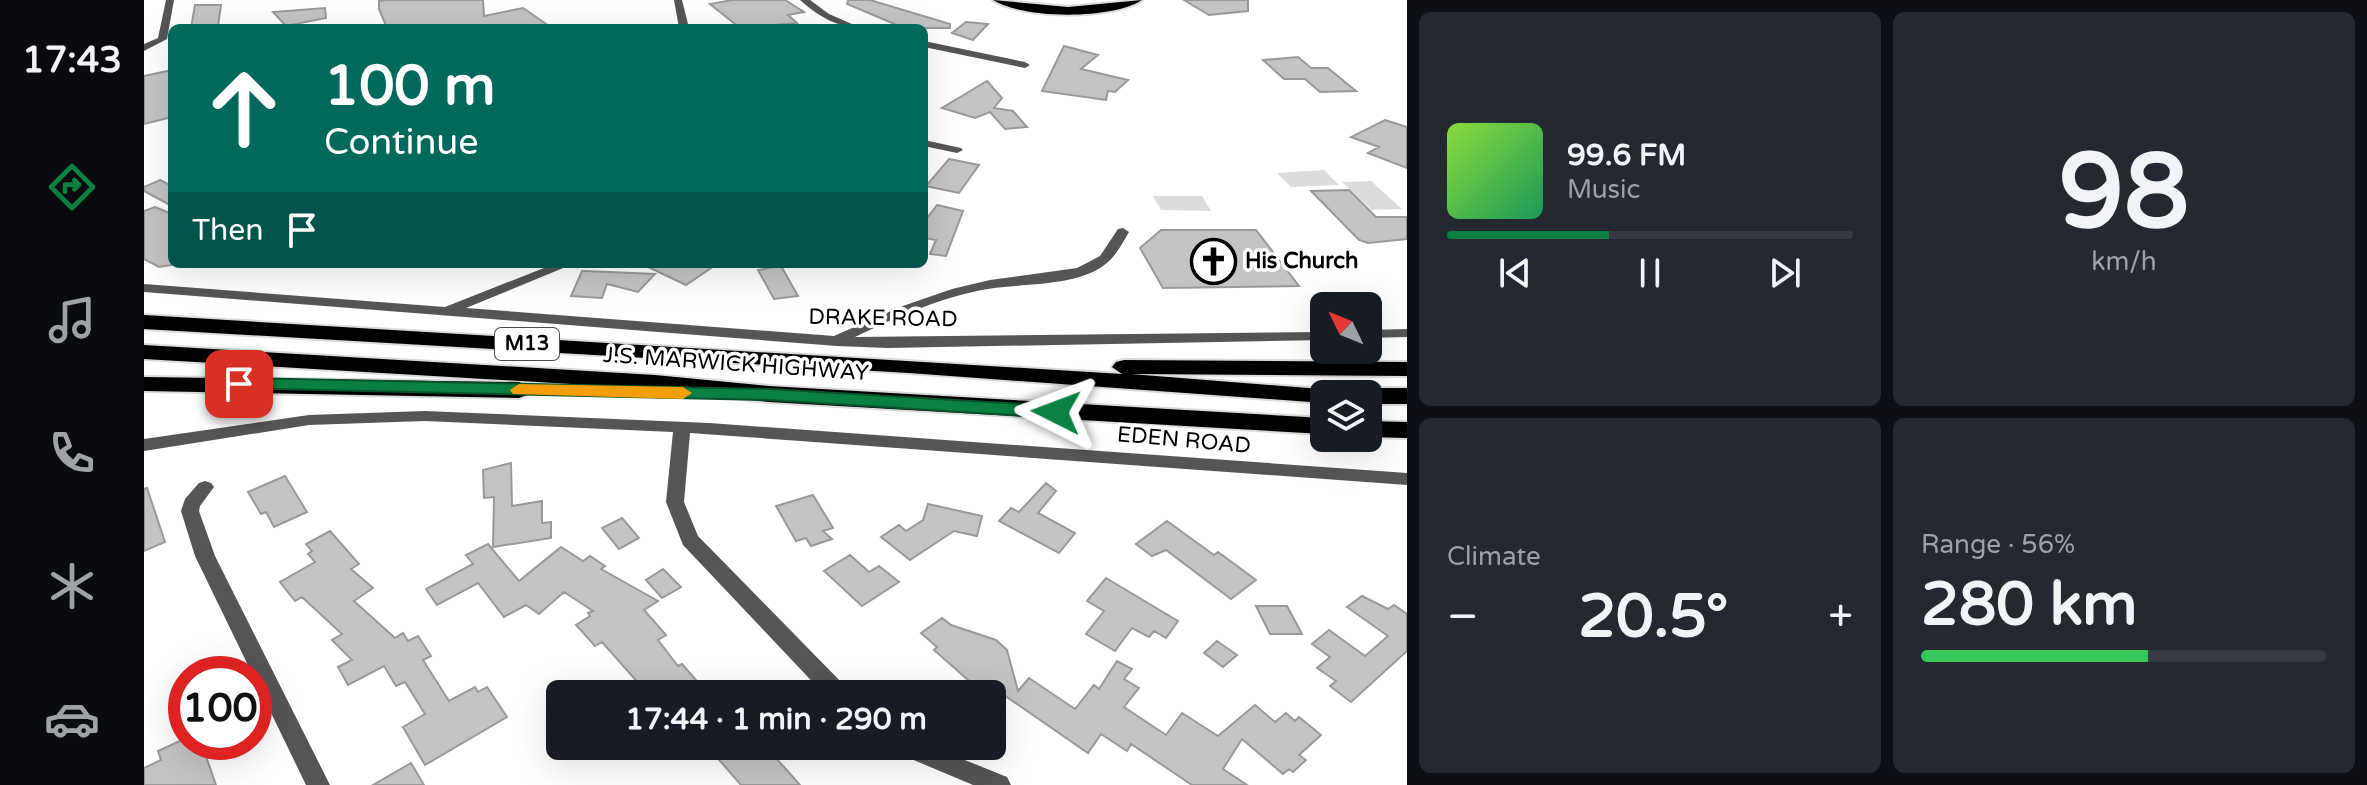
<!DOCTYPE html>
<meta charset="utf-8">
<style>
:root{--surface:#171b24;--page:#242831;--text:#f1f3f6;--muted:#9ea1a6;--line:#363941;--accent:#0b8043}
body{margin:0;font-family:"Varela Round",sans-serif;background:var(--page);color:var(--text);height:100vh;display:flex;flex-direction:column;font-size:30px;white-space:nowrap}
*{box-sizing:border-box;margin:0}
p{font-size:26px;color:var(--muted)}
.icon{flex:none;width:44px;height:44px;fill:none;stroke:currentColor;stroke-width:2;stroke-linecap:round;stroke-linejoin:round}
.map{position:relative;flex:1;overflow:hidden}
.details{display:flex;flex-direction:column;gap:12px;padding:12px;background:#0d0f14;width:960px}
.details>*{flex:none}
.hud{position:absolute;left:24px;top:24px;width:760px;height:244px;border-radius:12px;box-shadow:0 8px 32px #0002;background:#00695c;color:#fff;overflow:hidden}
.needle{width:52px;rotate:313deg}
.fabs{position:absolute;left:1166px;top:292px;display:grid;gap:16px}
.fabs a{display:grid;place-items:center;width:72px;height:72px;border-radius:12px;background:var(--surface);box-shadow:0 8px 32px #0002;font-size:40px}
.speed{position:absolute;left:24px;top:656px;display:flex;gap:16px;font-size:40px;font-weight:700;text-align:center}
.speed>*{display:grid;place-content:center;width:104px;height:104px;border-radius:50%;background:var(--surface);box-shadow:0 8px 32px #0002;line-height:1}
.speed .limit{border:12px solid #d22;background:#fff;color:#111}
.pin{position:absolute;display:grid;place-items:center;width:68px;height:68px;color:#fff;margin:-34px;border-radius:16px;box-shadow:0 4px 12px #0006}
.me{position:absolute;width:88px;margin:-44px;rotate:273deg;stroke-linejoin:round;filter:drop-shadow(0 0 6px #0008)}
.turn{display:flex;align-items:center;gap:28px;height:168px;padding:0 24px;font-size:36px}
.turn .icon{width:104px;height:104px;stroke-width:2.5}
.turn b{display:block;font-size:56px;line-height:68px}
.then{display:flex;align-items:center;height:76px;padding:0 24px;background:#0003;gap:16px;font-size:30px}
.big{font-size:60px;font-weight:800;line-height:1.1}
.details .tile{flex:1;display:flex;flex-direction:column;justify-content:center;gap:12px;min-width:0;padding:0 28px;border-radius:12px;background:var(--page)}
.details .dial{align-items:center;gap:0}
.dial b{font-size:104px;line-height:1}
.song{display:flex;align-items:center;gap:24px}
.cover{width:96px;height:96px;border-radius:12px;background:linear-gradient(135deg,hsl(90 70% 55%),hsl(150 70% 35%))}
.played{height:8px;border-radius:4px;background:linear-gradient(90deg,var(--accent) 40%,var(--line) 40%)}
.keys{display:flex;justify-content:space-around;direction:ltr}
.heat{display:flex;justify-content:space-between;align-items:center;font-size:44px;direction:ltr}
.charge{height:12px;border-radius:6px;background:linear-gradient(90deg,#34c759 56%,var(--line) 0)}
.details .tiles{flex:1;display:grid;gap:12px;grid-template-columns:repeat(2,1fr)}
.trip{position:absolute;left:402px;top:680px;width:460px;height:80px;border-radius:12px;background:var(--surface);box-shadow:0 8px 32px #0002;font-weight:800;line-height:80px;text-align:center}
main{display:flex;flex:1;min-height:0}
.tabs{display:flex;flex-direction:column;width:144px;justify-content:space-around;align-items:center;background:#090b0e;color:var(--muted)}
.tabs .icon{width:56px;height:56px}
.tabs .selected{color:var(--accent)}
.tabs b{font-size:36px;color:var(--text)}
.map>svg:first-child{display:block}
</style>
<main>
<nav class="tabs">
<b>17:43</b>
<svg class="icon selected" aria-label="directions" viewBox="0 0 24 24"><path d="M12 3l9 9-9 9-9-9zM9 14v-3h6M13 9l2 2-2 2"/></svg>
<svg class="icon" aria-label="music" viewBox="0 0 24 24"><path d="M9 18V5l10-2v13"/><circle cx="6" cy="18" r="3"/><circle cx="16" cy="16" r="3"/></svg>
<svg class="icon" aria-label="phone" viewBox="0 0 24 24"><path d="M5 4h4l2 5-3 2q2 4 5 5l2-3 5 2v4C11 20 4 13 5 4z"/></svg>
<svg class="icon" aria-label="climate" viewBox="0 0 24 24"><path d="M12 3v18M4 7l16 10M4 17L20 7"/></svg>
<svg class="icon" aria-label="car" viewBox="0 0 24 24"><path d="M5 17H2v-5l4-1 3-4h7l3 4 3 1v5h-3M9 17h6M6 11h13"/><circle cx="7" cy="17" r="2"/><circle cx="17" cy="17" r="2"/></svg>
</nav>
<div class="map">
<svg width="1263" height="785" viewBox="0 0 1263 785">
<rect width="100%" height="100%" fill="#fff"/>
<path fill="#dcdcdc" d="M1180 170 1195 185 1147 187 1133 173Z
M1227 181 1258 209 1228 210 1198 182Z
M1009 196H1058L1067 211 1017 210Z"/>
<path fill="#c4c4c4" stroke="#999" stroke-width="2" d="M339 0 340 16 379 8 408 28H243L235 9V1L243 0Z
M589 0H641L660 12 644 15 653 23 596 28 566 4Z
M704 0H726L806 24V28H760L703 4Z
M1040 0H1104V11L1065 15Z
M51 5H77L74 26 47 28Z
M181 8 182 18 142 26 129 12Z
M822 22 844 24 829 40 808 33Z
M920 46 954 55 937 69 984 80 971 92 964 91 962 100 898 91Z
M1154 57 1167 68H1184L1212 91 1176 92 1161 79H1140L1119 60Z
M28 70V117L0 124V76Z
M843 81 858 98 850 108 869 111 883 127 861 129 846 112 831 118 798 108Z
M1241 120 1263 127V168L1224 153 1235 147 1207 137Z
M805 159 835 165 815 193 782 186Z
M16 180 28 186V206L0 191V187Z
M1205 190 1232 217H1263V239L1224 243 1215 240 1167 191Z
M793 205 819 211 802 256 786 254 792 240 780 238V222Z
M11 207 28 214V265L15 267 0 259V211Z
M1017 230H1112L1155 286 1019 288 996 248Z
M498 264H573L542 285Z
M637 266 654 296 630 299 614 270Z
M438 271H441L511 274 494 292 463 284 458 298 427 296Z
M367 463 368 506 398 501V523L407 522V538L349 547 350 497 340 498 339 470Z
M141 476 163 512 130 527 122 512 117 514 104 492Z
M902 483 912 491 894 513 931 533 915 553 855 521 867 508 875 512Z
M3 488 21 542 0 551V489Z
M669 495 689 528 679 531 688 539 667 546 662 538 652 541 632 506Z
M784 504 838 516 833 536 810 531 766 560 737 537 755 525 762 531 779 520Z
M478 518 495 538 475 549 458 528Z
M1023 521 1070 555 1074 552 1112 580 1087 599 1022 550 1008 556 992 544Z
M186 531 215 564 207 569 229 588 210 601 251 638 259 633 264 641 274 636 287 656 279 660 305 701 331 687 334 692 343 687 363 717 281 765 259 727 281 714 261 682 252 686 240 666 204 685 194 667 208 660 188 640 198 634 158 597 151 601 136 582 171 562 164 554 168 551 162 544Z
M344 544 375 581 417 547 439 561 446 556 461 566 457 569 514 601 500 610 522 635 514 640 534 666 538 664 552 680 544 685 552 694H504L458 642 451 646 432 625 446 616 444 613 449 611 420 592 395 614 382 605 360 617 334 583 293 605 282 589 329 564 322 555Z
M706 555 725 572 735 566 755 582 718 606 680 571Z
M519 569 537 587 518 598 502 580Z
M962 578 1034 621 1022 638 1010 631 1005 637 988 628 971 651 942 634 960 611 943 601Z
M1218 596 1244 609 1250 605 1263 614V651L1207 702 1186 686 1192 681 1173 668 1186 657 1168 644 1185 630 1221 656 1244 636 1203 607Z
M1112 606H1143L1158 634H1126Z
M798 618 807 625 852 640 863 650 874 691 885 678 931 709 950 685 955 689 973 661 988 669 980 679 995 688 980 707 1022 735 1038 713 1074 736 1111 705 1131 722 1142 713 1151 721 1155 717 1177 735 1155 755 1162 760 1149 772 1145 769 1139 774 1098 739 1079 769 1103 785H1048L987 744 983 751 957 734 944 753 854 691 848 696 840 694 790 650 793 647 777 633Z
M1073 641 1093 655 1079 667 1060 653Z
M42 738V742H57L72 785H0V768L17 760 14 751Z
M563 746H610L617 754 624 749 656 785H597Z
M267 763 280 785H229Z"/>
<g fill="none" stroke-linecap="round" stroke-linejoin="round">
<defs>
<path id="primary" d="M849 0 924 7 998 0C968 20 879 19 849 0Z"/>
<path id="highway" d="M0 315 978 374 968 367 972 362 980 360 1263 362V376L987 374 1189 390 1191 394H1180V403L765 373 0 329Z
M0 345 511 375 625 386 1180 418V434L625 402 511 389 0 359Z
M0 377 375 382 383 385 387 390 383 395 375 398 0 391Z
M1224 388H1263V404H1224V394H1213Z
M1224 421 1263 422V438L1224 437Z"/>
</defs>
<use href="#primary" stroke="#dbdbdb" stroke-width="4"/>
<use href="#highway" stroke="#dbdbdb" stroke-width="4"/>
<path fill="#555" fill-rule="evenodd" d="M22 0H30L23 39 0 51V44L14 38Z
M530 0H538L545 28H535Z
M656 0H666L685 14 717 28C693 28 673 15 656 0Z
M780 41 881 62 886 65 881 68 780 47Z
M780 140 817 148 819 150 813 153 780 146Z
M979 228 985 232C979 242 973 254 964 262 935 289 870 282 833 291 791 300 750 318 711 337L1180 332V340L744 348 693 346 0 292V284L301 307 410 264H429L322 308 690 336 756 307 808 289 846 280 933 268 956 256 974 229Z
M1263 329V337L1224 338V330Z
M281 411 565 423 1263 473V485L546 433 540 502 554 536 702 687 705 694H680L539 545 522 502 529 432 281 421 165 425 0 451V439L165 415Z
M61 481 67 483 70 487 56 506 55 511 71 556 186 785H162L51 556 37 511 41 499 55 483Z
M750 746H786L863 777 867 785H829L753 753Z"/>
<use href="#primary" fill="#000" fill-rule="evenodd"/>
<use href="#highway" fill="#000" fill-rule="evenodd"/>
</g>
<path fill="#0b8043" stroke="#07532c" stroke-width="2" d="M95 378 625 389 912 406 922 412 912 418 625 400 89 388 86 384Z"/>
<path fill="#f59e0b" d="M375 384 539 387 548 393 539 399 369 394 366 390Z"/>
<defs>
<symbol id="church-ring" viewBox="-11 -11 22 22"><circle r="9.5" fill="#fff" stroke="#000" stroke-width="1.5"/><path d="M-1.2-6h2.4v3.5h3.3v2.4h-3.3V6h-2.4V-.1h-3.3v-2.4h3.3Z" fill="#000"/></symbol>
</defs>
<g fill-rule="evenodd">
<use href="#church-ring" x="1044" y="236" width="51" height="51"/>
</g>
<g text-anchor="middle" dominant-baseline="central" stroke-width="7" stroke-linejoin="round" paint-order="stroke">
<rect fill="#fff" stroke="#4c4c4c" stroke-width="2" x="351" y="328" width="64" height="32" rx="6"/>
<g font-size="20" font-weight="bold" fill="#000">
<text x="383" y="344">M13</text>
</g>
<g font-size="22" font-weight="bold" fill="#000" stroke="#fff" text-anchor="start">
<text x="1101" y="261">His Church</text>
</g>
<g font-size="22" fill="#000" stroke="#fff">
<text transform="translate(739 318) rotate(1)">DRAKE ROAD</text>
<text transform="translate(592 364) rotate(4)">J.S. MARWICK HIGHWAY</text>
<text transform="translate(1040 440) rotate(5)">EDEN ROAD</text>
</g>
</g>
</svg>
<div class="fabs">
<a><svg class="needle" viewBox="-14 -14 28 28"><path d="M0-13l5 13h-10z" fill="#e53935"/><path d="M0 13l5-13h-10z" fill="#9ea1a6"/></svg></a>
<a><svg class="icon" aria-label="layers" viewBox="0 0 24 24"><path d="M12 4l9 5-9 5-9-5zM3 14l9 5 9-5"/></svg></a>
</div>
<div class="speed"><div class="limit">100</div></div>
<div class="pin" style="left:95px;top:384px;background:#d93025"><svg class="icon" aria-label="arrive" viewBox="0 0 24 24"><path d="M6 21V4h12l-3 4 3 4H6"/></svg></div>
<svg class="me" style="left:912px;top:412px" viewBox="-20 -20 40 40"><path d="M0-17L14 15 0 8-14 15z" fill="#0b8043" stroke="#fff" stroke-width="4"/></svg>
<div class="trip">17:44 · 1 min · 290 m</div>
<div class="hud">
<div class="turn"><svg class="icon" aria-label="ahead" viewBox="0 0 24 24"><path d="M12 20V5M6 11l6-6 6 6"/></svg><div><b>100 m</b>Continue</div></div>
<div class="then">Then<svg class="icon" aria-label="arrive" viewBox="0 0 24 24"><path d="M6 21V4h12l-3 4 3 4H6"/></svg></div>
</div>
</div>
<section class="details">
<div class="tiles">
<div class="tile">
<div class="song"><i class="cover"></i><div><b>99.6 FM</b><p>Music</p></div></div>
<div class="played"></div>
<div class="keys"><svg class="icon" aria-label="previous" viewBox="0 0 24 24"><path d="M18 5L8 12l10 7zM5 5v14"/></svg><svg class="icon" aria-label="pause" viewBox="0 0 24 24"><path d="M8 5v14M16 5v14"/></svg><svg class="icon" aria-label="next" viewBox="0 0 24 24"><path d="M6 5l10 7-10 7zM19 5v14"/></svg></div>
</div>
<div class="tile dial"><b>98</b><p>km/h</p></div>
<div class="tile"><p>Climate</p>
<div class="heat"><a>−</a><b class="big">20.5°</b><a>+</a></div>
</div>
<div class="tile"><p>Range · 56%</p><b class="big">280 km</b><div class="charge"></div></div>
</div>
</section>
</main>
